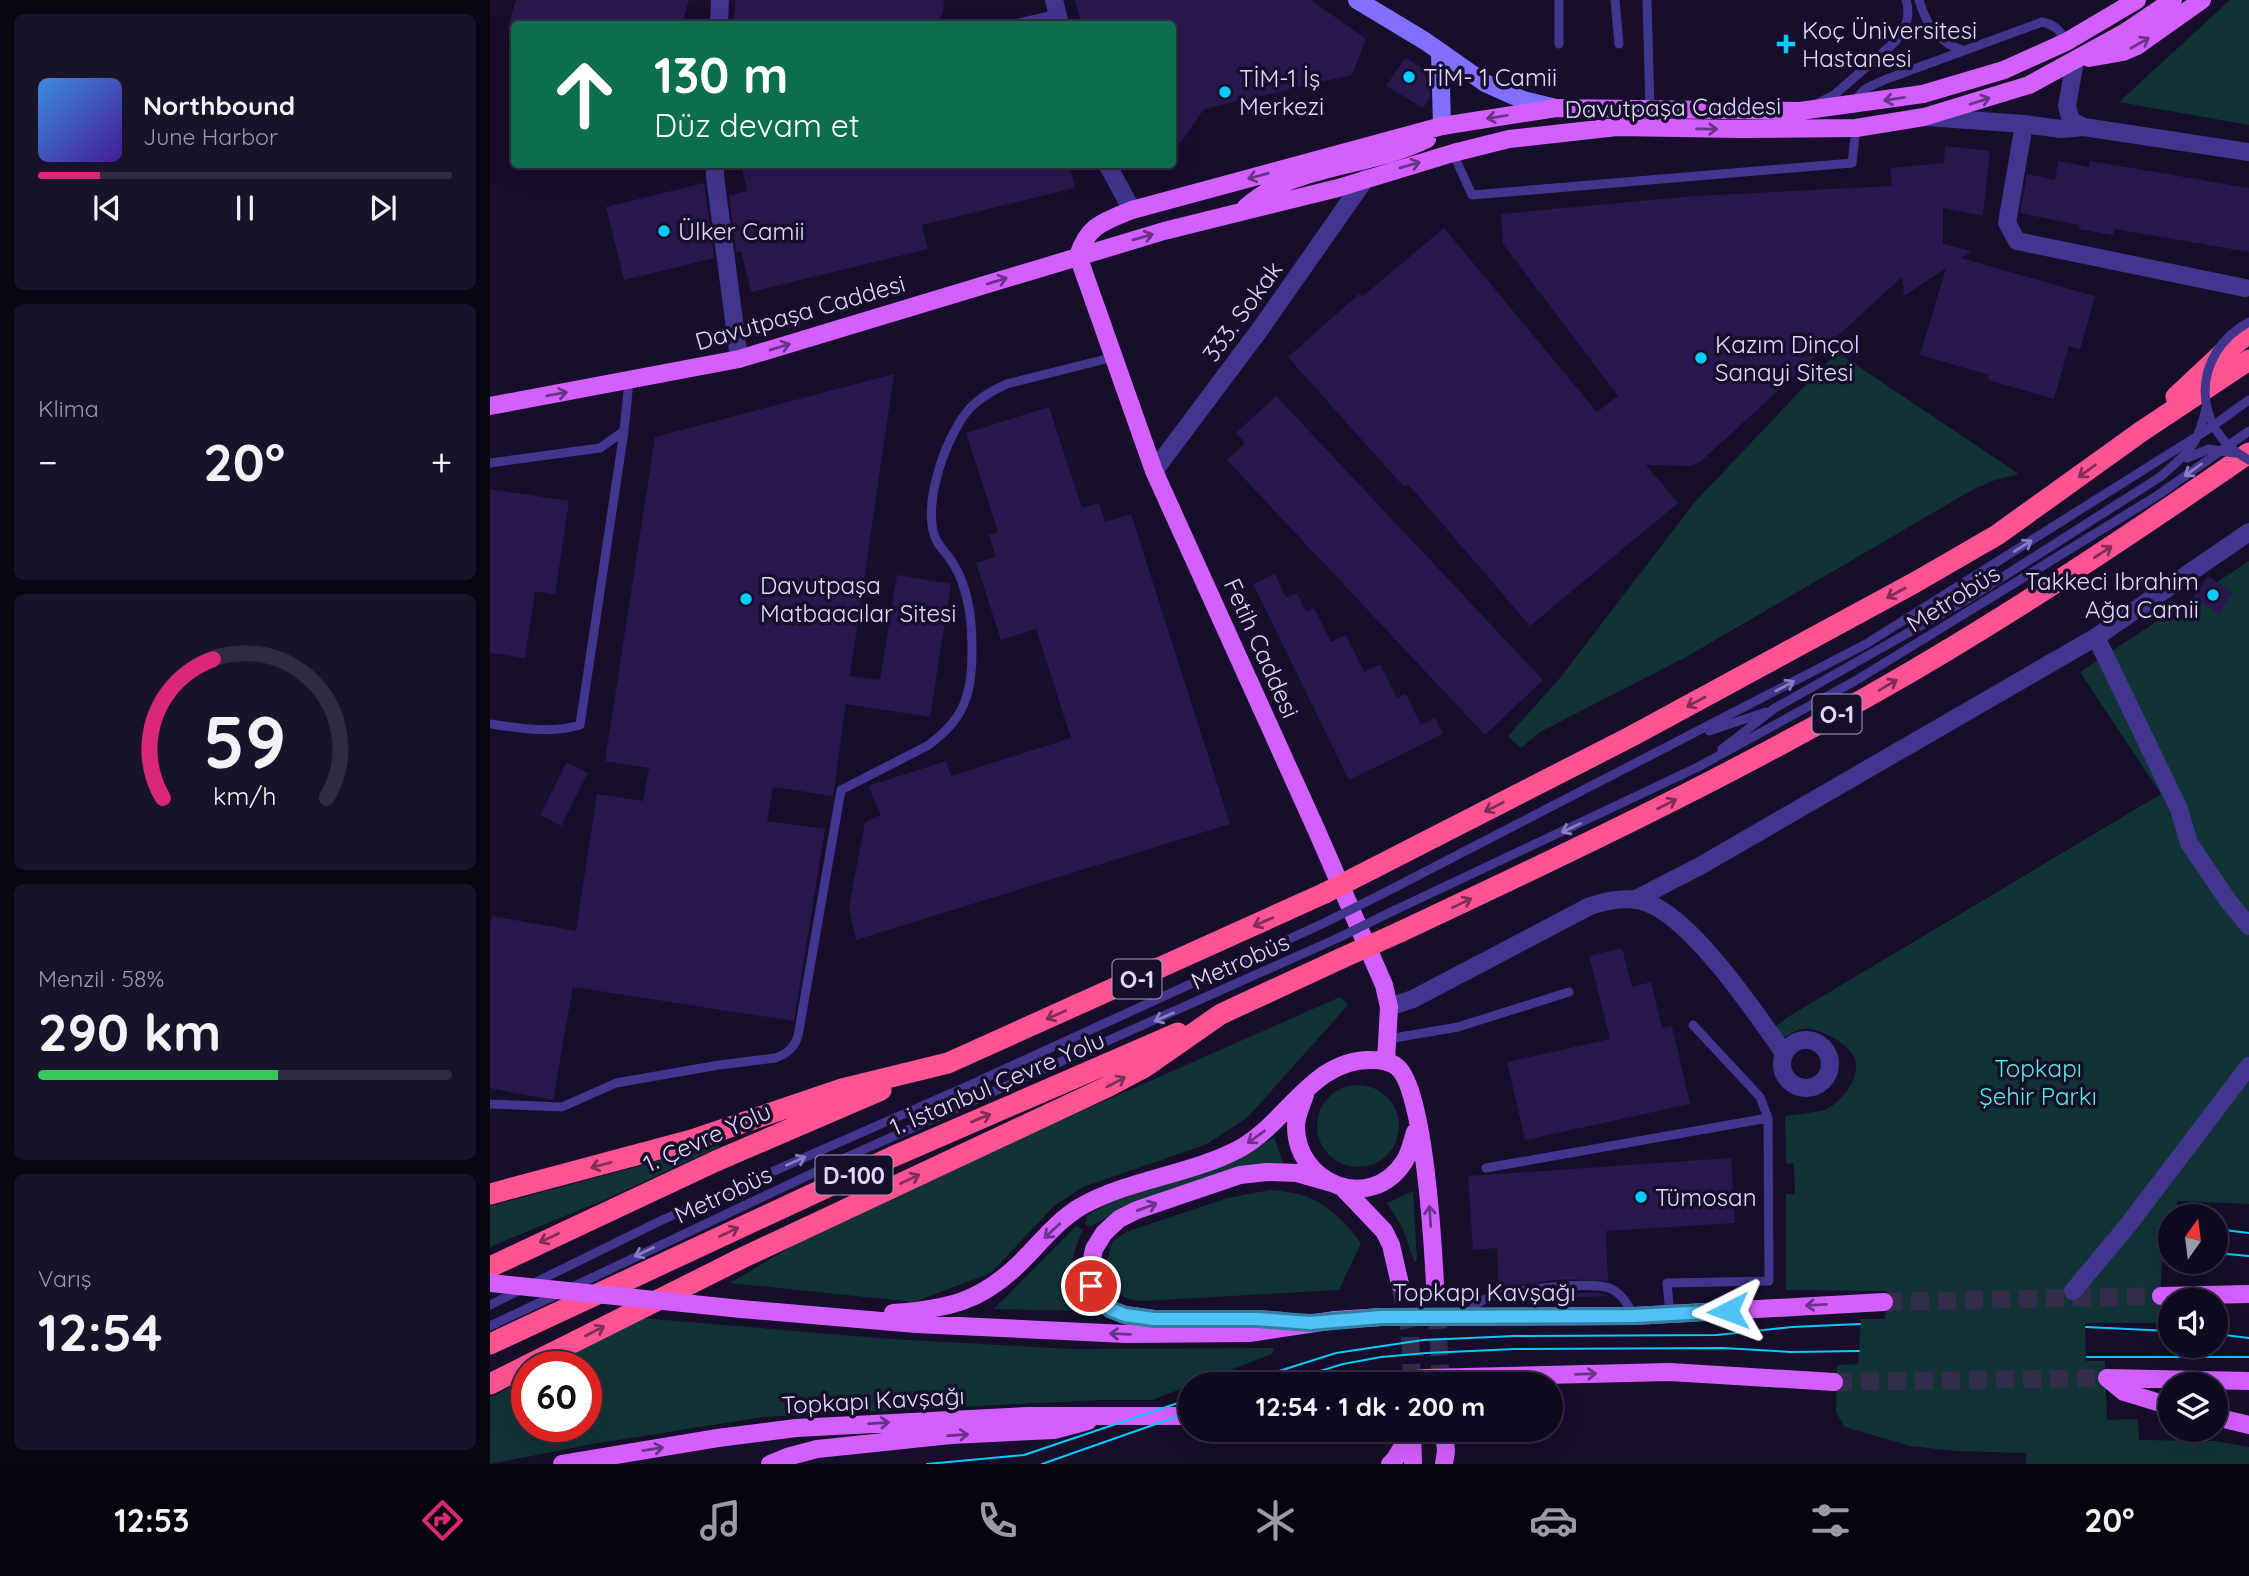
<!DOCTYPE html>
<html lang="tr">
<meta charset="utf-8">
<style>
:root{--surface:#100a20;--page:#191329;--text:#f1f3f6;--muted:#9c9aa5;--line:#302b3e;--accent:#db2777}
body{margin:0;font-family:Quicksand,sans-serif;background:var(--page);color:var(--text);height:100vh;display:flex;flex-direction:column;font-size:26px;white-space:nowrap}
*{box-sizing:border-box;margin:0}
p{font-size:23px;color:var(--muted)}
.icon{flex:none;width:38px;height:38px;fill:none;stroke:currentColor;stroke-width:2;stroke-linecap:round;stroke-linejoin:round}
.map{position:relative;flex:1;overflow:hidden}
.side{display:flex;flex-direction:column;gap:14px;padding:14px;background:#090612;width:490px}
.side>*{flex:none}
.hud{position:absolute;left:21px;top:21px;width:665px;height:147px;border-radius:7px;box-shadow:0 7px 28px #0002,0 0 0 2px var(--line);background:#0b6e4f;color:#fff;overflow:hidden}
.needle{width:46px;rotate:14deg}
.fabs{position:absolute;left:1668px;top:1204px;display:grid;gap:14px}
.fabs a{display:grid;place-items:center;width:70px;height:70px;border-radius:50%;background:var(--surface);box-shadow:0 7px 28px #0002,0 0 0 2px var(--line);font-size:35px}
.speed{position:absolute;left:21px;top:1351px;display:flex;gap:14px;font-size:35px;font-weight:700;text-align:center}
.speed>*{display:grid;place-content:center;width:91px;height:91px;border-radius:50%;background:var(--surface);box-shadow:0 7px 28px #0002,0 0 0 2px var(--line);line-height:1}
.speed .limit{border:10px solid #d22;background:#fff;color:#111}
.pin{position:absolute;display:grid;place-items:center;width:60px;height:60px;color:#fff;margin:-30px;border:4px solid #fff;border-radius:50%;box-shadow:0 2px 7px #0007}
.me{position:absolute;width:77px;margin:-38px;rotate:267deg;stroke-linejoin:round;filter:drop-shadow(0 0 5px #0008)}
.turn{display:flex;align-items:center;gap:24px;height:147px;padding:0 28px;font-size:32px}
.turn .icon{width:91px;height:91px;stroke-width:2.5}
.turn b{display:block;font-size:49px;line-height:60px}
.big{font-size:52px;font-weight:700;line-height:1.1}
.side .widget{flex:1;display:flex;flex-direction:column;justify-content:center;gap:10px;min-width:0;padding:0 24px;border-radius:10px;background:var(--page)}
.side .dial{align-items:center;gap:0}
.dial svg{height:182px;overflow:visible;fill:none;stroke:var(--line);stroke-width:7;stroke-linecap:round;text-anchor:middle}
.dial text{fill:var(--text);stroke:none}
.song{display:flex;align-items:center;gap:21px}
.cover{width:84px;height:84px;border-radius:10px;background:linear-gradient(135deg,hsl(210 70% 55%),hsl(260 70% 35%))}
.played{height:7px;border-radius:4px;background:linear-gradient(90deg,var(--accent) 15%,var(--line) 15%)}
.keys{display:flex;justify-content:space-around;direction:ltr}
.heat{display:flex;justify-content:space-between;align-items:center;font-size:38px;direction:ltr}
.charge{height:10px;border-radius:5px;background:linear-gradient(90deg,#34c759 58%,var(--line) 0)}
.trip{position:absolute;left:688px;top:1372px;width:385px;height:70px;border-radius:35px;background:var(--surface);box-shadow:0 7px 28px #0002,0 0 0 2px var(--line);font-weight:700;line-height:70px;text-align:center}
.dock{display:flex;height:112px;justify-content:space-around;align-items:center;background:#06040d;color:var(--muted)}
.dock .icon{width:49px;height:49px}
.dock .on{color:var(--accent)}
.dock b{font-size:32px;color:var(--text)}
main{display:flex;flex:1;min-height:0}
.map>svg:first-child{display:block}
</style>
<main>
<section class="side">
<div class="widget">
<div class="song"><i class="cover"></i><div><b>Northbound</b><p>June Harbor</p></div></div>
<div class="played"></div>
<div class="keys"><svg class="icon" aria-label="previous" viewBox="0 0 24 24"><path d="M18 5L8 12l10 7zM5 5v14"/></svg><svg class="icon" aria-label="pause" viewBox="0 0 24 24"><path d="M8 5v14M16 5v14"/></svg><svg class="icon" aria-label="next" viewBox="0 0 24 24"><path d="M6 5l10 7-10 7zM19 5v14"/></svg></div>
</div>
<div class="widget"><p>Klima</p>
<div class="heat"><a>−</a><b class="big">20°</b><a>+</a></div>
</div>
<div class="widget dial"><svg viewBox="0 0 100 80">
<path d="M14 69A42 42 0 1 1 86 69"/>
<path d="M14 69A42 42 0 0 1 36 8" stroke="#db2777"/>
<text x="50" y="56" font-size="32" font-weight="700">59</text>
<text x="50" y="72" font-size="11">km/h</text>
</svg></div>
<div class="widget"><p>Menzil · 58%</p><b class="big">290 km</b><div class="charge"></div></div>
<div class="widget"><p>Varış</p><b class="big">12:54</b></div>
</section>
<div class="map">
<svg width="1759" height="1464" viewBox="0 0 1759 1464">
<rect width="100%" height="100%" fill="#160e2b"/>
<path fill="#113335" d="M1740 0H1759V125L1629 102Z
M1347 352 1529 474 1505 480 1482 490 1198 656 1050 732 1031 748 1018 736 1070 678 1204 503Z
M1759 561V1204L1687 1201V1216H1680V1262H1683H1672L1669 1323H1595L1596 1361H1615L1617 1420 1648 1419 1649 1440 1726 1441 1759 1447V1464H1536V1453L1465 1451 1420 1446 1355 1427 1346 1412 1347 1365 1368 1364 1371 1319H1395L1397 1291 1296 1290V1194H1305L1304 1163 1296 1164 1295 1116C1308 1114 1322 1113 1334 1110 1351 1104 1373 1076 1364 1057 1358 1043 1328 1027 1313 1029 1307 1029 1299 1035 1293 1038L1284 1028 1298 1017 1671 794 1590 672Z
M850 997 858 1005 758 1117 717 1144 593 1187 564 1206 501 1273 424 1302 240 1283 312 1240 517 1144Z
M827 1126a41 41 0 1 1 82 0a41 41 0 1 1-82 0Z
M784 1137 793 1163 772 1164 633 1208 600 1227 595 1224 597 1216 616 1204 749 1158Z
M228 1145 229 1147 114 1200 0 1247V1206Z
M780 1190C790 1191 802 1192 812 1195 836 1202 857 1224 871 1243L849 1290 653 1301C643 1300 634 1299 627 1291 617 1280 615 1255 623 1242 626 1238 632 1235 636 1232L738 1198Z
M923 1191 927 1261H924L912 1227 897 1203Z
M586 1226 593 1230C577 1262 580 1282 601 1311L504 1309Z
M151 1318 401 1339 581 1349 784 1348 782 1354 662 1400H609L273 1417 103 1444 0 1464V1398L37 1378V1426H96V1367H58Z"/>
<path fill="#29184d" d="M26 0H199L192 24H19Z
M245 0H454L453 12 446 24H244Z
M585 0H821L876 39 862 75 714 109 682 155V24H591Z
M915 58 931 67 940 87V98L933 108 896 86Z
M1455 146 1500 151 1493 216 1453 208V244L1481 251 1471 258 1605 296 1590 350 1579 346 1564 399 1498 380 1499 375 1430 355 1456 268 1414 296 1412 277 1209 463 1200 466 1156 465 1188 503 1040 626 918 484 914 487 798 357 869 294 872 297 954 228 1107 412 1128 396 1013 244 1011 214 1205 196 1402 186 1400 168 1454 163Z
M1568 161 1599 167 1600 161 1759 188V252L1624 229 1623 235 1589 229V225L1530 213 1537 174 1565 180Z
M251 164H579L585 188 432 225 438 249 261 292 251 251 246 252 239 195 257 191Z
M214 183 224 258 134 280 116 207Z
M404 374 360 676 390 680 407 575 461 584 440 717 356 704 343 796 283 787 277 821 335 829 304 1021 83 987 63 1100 0 1088V926L2 916 86 931 107 794 153 801 159 768 115 761 165 437Z
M786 396 1053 680 995 735 737 460 755 443 746 433Z
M559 407 592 508 609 503 615 522 641 514 740 824 366 940 359 907 375 822 391 815 378 786 456 761 461 776 581 738 546 629 511 640 486 563 506 557 499 535 508 532 476 433Z
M0 489 79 501 65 595 45 591 35 658 0 653Z
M785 574 796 598 807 593 816 612 824 608 841 642 856 635 874 672 890 664 907 698 916 694 931 725 945 718 953 734 859 780 763 584Z
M1718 576 1743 593 1729 614 1703 597Z
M77 762 98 773 71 826 50 815Z
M1132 948 1142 987 1161 982 1172 1028 1182 1026 1200 1104 1035 1140 1017 1062 1120 1039 1099 956Z
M1241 1158 1245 1223 1116 1231 1118 1281 1074 1279 1008 1288 1007 1248 983 1250 978 1176Z
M1075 1293H1108L1119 1296 1017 1300Z"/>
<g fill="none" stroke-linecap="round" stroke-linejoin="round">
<path stroke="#342c4b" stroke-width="18" stroke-dasharray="18 9" stroke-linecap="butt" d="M910 1284 920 1333 922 1384
M945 1284 951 1384
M1394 1302 1671 1296
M1344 1382 1617 1378"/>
<path stroke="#42358e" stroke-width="9" d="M1069 0V44
M1125 0 1129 44
M1157 0 1160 109
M1429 0C1436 24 1448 43 1473 50
M524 24 568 14
M1363 102 1375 89 1394 80 1552 22C1565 25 1570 30 1576 42
M1328 103 1344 95 1406 41C1416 28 1421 16 1416 0
M963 153 982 195 1362 163 1366 128
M0 463 110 448 134 431
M0 724C30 728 60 734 90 725L134 431 139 381
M1219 731 1276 712
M1232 749 1285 708 1478 599 1670 477
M892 894 1376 644 1717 430 1759 400
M901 912 1208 767 1365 681 1668 495 1759 431
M898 1039 968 1027 1079 992
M0 1104 72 1107 126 1083 229 1065 285 1058C297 1054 304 1048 308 1036L351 790 437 746C474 720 482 695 482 651 482 629 481 609 474 588 471 578 466 567 460 559 455 551 448 546 445 537 432 503 457 432 481 407 492 396 503 390 517 384L624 357
M996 1168 1278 1118
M42 1284 170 1221 482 1084 834 923
M0 1305 30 1290
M1180 1314 1177 1283 1279 1281 1278 1118 1270 1097 1203 1025
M976 1317C980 1312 985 1304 991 1301 1010 1290 1099 1281 1119 1288 1131 1292 1138 1305 1144 1316
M0 1326 357 1157 848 938"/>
<path stroke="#42358e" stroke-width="18" d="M564 0 570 24
M229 24 230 0
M1585 61 1577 106 1581 121 1594 127
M1436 117 1534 124 1571 129 1594 127 1759 152
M1534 124 1517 223 1527 241 1755 288
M225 164V176L249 359
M617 164 642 210
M664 471 771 328 876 178
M1606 637 1689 809 1699 843 1739 902 1759 926
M1144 900 1210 866 1606 637 1759 532
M899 1007 923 999 1100 906C1119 900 1138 896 1158 903 1204 921 1265 1012 1294 1053
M1292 1064a24 24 0 1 1 48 0a24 24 0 1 1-48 0Z
M1583 1291 1638 1225 1759 1066"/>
<path stroke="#816fff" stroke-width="18" d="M867 0 935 41 995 83 1033 100 1066 108
M950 53 952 126"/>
<path stroke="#d45fff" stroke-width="18" d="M1599 58 1633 52 1647 46 1712 0
M755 208C802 164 880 168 937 139
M588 256C598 225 613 222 642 210L952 126 1066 108 1310 111 1433 94 1514 70 1576 42 1647 0
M588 256 664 471 826 829 894 985 899 1007 896 1061
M0 406 249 359 674 231 848 188 963 153 1019 139 1127 127 1249 129 1366 128 1434 117 1539 85 1634 33 1683 0
M815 1095C812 1104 806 1116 806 1126 806 1184 880 1214 914 1162 920 1153 922 1142 925 1132
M854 1189 894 1231 901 1245 910 1284
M1671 1296 1759 1294
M251 1309 426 1324 636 1334 759 1333 845 1320 891 1317 1144 1316 1394 1302
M403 1313C458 1309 491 1302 532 1261 550 1243 567 1221 590 1207 639 1179 700 1175 749 1149 797 1123 823 1058 882 1060 892 1060 900 1061 907 1067 934 1087 943 1245 945 1284
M794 1321 767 1319H664L635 1315 620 1309 602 1286 600 1269 604 1249 614 1233 629 1219 647 1210 750 1175 777 1172 807 1173 842 1183
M1617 1378 1759 1381
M1617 1378 1634 1392 1680 1406
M881 1384 936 1378 1180 1372 1344 1382
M1726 1417 1759 1425
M922 1431 923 1464
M72 1464 228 1438 306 1428 538 1416H700
M280 1464 297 1457 327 1449 461 1435 564 1430 598 1421
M900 1464 905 1459 922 1431
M954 1464 956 1451 954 1431"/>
<path stroke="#ff5393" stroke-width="21" d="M1686 397 1733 353 1759 333
M882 869 1142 736 1424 583 1507 535 1652 431 1759 360
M910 932C1070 857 1230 781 1384 693 1513 620 1637 537 1759 453
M0 1194 202 1140 352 1089 458 1063 835 893
M0 1267 226 1161 391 1090
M0 1344 402 1157 688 1033
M0 1384 252 1258 617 1087 655 1067 731 1014 852 958"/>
<path stroke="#04ccff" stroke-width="2" d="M1726 1229 1759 1233
M1726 1253 1759 1256
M1596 1327 1680 1331
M1726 1334 1759 1338
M1597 1357H1759
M748 1384 846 1353 933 1340 1025 1336 1227 1335 1302 1327 1370 1324
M788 1384 853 1364 891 1357 937 1353 1025 1349 1233 1348 1301 1352 1369 1351
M437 1464 534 1455 700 1399
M552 1464 700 1412"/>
<path stroke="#42358e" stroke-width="9" d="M1759 322C1701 353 1700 429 1759 460
M1697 458 1719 449 1744 453
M1670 477C1698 453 1708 446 1716 408
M834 923 892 894
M848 938 901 912"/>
<path stroke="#d45fff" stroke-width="18" d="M0 1283 251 1309"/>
<path stroke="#ff5393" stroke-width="21" d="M835 893 882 869
M852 958 910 932"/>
</g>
<defs><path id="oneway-shaft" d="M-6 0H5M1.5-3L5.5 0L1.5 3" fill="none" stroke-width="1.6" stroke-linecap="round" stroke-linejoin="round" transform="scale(1.75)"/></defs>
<g stroke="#6b328a">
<use href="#oneway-shaft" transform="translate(1650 43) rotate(-30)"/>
<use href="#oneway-shaft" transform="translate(1404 99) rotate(171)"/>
<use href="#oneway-shaft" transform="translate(1490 101) rotate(-18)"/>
<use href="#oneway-shaft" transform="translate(1007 117) rotate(171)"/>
<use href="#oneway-shaft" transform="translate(1217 129) rotate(1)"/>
<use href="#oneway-shaft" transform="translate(920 165) rotate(-16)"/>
<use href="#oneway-shaft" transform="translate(768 176) rotate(165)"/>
<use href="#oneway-shaft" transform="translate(653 237) rotate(-16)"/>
<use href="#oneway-shaft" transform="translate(507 281) rotate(-17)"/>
<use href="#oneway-shaft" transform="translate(290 347) rotate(-17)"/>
<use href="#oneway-shaft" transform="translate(67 394) rotate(-10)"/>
<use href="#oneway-shaft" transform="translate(766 1137) rotate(144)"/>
<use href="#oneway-shaft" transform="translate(657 1207) rotate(-20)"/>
<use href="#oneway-shaft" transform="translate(940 1216) rotate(-94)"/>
<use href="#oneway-shaft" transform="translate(562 1231) rotate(137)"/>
<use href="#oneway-shaft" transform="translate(1326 1305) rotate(177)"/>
<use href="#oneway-shaft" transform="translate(630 1334) rotate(-178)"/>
<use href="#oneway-shaft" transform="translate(1096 1374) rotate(-2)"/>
<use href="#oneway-shaft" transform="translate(389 1423) rotate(-3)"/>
<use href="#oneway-shaft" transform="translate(468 1435) rotate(-4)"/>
<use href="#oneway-shaft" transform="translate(163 1449) rotate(-9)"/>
</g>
<g stroke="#897ec1">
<use href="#oneway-shaft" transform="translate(1703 470) rotate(145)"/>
<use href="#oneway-shaft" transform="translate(1533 546) rotate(-32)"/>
<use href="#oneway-shaft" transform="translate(1295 686) rotate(-28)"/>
<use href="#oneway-shaft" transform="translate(1081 828) rotate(154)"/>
<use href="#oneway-shaft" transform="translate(674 1017) rotate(156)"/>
<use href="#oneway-shaft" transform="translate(306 1161) rotate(-24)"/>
<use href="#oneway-shaft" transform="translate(154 1252) rotate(155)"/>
</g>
<g stroke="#7f2d5a">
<use href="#oneway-shaft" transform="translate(1597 471) rotate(144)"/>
<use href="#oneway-shaft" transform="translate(1613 552) rotate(-33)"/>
<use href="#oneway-shaft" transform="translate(1406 593) rotate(151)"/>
<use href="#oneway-shaft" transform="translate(1398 685) rotate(-31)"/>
<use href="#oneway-shaft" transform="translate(1206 702) rotate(152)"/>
<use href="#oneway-shaft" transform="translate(1177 804) rotate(-27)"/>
<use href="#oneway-shaft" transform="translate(1004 807) rotate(153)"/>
<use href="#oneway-shaft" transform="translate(972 903) rotate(-25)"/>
<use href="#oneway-shaft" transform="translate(773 922) rotate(156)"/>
<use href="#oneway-shaft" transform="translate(566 1015) rotate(156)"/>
<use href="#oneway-shaft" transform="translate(626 1082) rotate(-28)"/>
<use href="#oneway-shaft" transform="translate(491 1118) rotate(-23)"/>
<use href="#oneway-shaft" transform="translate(111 1165) rotate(165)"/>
<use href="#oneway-shaft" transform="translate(420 1179) rotate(-25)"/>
<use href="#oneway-shaft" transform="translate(239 1232) rotate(-25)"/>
<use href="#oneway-shaft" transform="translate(59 1238) rotate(155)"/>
<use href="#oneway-shaft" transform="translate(105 1331) rotate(-27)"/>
</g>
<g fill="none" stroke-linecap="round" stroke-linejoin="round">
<defs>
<path id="route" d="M601 1286 620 1309 635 1315 664 1319H767L820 1323 891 1317 1143 1316 1238 1311"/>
</defs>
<use href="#route" stroke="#337fa1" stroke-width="18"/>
<use href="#route" stroke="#4fc3f7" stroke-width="12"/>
</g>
<g fill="#04ccff" stroke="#160e2b" stroke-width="2.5">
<path d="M1292.5 33.5h7v7h7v7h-7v7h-7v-7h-7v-7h7z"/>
<circle cx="919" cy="77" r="7"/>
<circle cx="735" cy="92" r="7"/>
<circle cx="174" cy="231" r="7"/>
<circle cx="1211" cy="358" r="7"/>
<circle cx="1723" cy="595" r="7"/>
<circle cx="256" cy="599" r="7"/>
<circle cx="1151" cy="1197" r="7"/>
</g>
<g text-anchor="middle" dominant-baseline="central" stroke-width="7" stroke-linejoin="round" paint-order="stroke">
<g fill="#160e2b" stroke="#a39bbf" stroke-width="2">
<rect x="1322.5" y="694.5" width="49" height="39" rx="5"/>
<rect x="622.5" y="959.5" width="49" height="39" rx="5"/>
<rect x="325.5" y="1155.5" width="77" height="39" rx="5"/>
</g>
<g font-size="23" font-weight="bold" fill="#e0d8ff">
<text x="1347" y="714">O-1</text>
<text x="647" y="979">O-1</text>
<text x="364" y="1175">D-100</text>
</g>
<g font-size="24" fill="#e0d8ff" stroke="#160e2b" text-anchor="start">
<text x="1312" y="30">Koç Üniversitesi<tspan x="1312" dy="28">Hastanesi</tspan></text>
<text x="933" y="77">TİM- 1 Camii</text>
<text x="749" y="78">TİM-1 İş<tspan x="749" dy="28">Merkezi</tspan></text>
<text x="188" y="231">Ülker Camii</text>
<text x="1225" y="344">Kazım Dinçol<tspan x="1225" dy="28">Sanayi Sitesi</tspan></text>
<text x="1709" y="581" text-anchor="end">Takkeci Ibrahim<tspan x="1709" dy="28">Ağa Camii</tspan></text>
<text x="270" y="585">Davutpaşa<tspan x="270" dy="28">Matbaacılar Sitesi</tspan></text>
<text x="1165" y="1197">Tümosan</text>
</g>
<g font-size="24" fill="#e0d8ff" stroke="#160e2b">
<text transform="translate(1183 107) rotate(-1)">Davutpaşa Caddesi</text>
<text transform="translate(752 311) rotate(-54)">333. Sokak</text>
<text transform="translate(310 312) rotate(-16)">Davutpaşa Caddesi</text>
<text transform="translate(1463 598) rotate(-32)">Metrobüs</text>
<text transform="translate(772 648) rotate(66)">Fetih Caddesi</text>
<text transform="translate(750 961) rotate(-24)">Metrobüs</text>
<text transform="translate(507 1083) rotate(-23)">1. İstanbul Çevre Yolu</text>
<text transform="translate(217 1137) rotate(-24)">1. Çevre Yolu</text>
<text transform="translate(233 1194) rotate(-25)">Metrobüs</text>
<text x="994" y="1292">Topkapı Kavşağı</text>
<text transform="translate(383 1400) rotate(-3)">Topkapı Kavşağı</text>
</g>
<g font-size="24" fill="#58ebd5" stroke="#160e2b">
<text x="1548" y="1068">Topkapı<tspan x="1548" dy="28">Şehir Parkı</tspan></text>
</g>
</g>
</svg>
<div class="fabs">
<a><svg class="needle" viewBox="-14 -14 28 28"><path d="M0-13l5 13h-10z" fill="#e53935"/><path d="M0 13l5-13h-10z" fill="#9c9aa5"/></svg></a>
<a><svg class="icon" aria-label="sound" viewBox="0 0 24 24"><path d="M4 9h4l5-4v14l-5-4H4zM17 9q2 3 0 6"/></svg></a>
<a><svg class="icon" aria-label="layers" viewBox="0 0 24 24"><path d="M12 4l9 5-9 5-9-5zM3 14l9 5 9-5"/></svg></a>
</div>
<div class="speed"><div class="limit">60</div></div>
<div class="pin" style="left:601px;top:1286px;background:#d93025"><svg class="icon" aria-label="arrive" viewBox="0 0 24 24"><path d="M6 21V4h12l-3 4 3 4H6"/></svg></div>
<svg class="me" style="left:1238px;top:1311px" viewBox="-20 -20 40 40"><path d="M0-17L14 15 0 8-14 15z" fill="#4fc3f7" stroke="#fff" stroke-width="4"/></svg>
<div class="trip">12:54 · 1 dk · 200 m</div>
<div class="hud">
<div class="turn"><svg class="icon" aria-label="ahead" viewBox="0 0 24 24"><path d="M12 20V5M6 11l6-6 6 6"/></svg><div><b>130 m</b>Düz devam et</div></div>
</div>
</div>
</main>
<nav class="dock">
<b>12:53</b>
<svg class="icon on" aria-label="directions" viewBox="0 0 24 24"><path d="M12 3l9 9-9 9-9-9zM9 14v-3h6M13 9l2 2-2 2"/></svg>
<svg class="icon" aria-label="music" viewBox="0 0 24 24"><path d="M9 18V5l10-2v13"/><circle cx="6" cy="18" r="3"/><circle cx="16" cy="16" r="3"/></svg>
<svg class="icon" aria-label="phone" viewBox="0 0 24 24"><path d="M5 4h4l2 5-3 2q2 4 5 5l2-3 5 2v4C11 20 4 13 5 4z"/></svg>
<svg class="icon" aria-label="climate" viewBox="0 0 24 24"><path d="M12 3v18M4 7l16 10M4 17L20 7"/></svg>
<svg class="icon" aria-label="car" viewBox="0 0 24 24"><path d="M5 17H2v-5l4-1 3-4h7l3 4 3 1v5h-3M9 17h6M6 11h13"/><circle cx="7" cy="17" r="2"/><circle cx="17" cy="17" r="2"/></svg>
<svg class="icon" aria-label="filters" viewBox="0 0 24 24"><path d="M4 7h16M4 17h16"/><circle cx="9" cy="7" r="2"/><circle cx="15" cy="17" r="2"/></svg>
<b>20°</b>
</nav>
